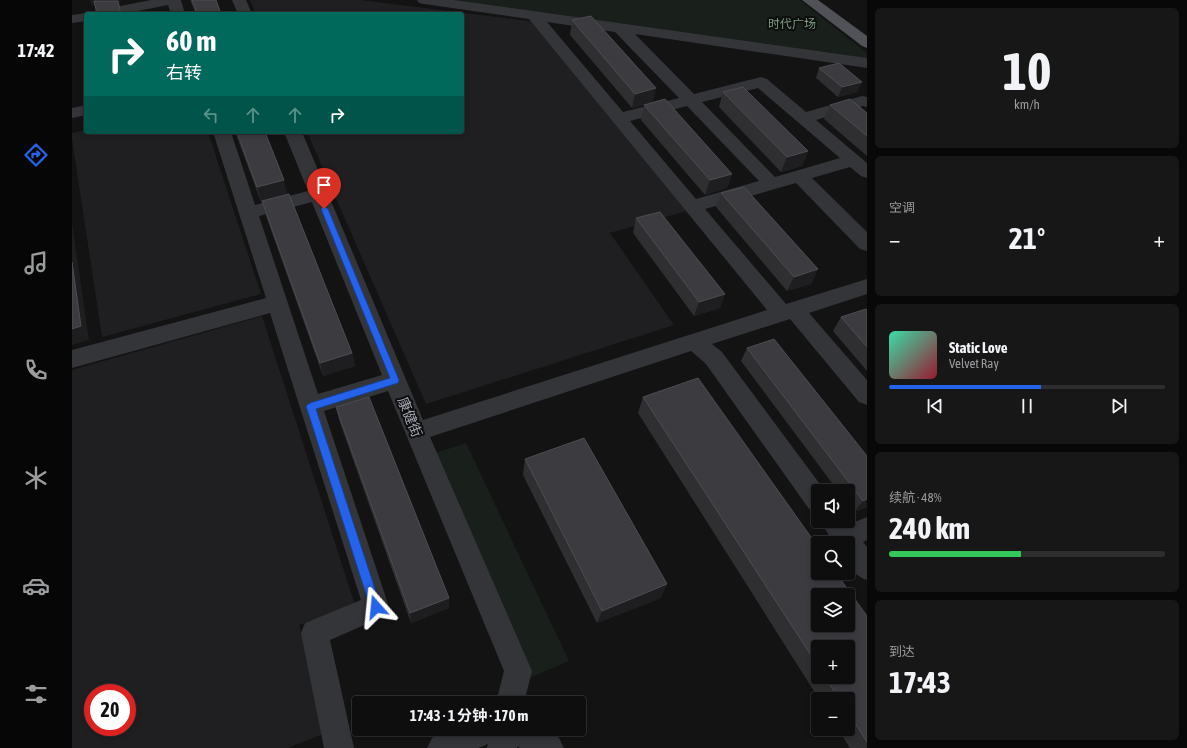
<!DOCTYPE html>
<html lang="zh">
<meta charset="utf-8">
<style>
:root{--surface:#0e0e0f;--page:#171718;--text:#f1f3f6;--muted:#9b9c9e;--line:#2e2e2f;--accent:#2563eb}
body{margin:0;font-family:"Asap Condensed","Noto Sans SC",sans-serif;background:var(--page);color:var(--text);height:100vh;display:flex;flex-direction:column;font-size:15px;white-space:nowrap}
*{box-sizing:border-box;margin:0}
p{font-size:13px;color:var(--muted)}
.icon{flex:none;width:22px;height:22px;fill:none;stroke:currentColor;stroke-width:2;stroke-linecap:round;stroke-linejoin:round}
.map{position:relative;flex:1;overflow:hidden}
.drawer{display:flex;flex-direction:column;gap:8px;padding:8px;background:#080808;width:320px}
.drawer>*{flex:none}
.hud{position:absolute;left:12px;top:12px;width:380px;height:122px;border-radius:4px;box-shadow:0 2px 6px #0003,0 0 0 1px var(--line);background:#00695c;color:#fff;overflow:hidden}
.controls{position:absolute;left:739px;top:484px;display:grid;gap:8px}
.controls a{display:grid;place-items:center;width:44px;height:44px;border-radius:4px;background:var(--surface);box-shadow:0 2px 6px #0003,0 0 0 1px var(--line);font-size:20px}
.speed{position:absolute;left:12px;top:684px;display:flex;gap:8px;font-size:20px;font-weight:700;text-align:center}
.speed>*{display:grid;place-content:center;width:52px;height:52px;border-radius:50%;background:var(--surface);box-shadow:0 2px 6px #0003,0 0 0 1px var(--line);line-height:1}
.speed .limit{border:6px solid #d22;background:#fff;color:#111}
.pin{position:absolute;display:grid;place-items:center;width:34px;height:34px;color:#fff;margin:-41px -17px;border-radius:50% 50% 50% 0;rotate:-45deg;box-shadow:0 0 4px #0007}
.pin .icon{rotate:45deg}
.me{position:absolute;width:44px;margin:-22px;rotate:342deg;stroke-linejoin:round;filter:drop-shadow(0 0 3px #0008)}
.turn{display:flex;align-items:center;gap:14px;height:84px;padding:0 16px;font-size:18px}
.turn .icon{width:52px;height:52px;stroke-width:2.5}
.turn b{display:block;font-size:28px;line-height:34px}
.lanes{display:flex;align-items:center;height:38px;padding:0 16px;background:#0003;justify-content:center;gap:20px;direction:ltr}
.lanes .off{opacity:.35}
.big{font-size:30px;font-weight:700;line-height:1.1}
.drawer .widget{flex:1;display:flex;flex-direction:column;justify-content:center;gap:6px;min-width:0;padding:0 14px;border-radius:6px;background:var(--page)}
.drawer .dial{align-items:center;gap:0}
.dial b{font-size:52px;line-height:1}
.song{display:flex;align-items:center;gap:12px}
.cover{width:48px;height:48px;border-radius:6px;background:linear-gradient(135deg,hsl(160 70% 55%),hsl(350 70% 35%))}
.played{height:4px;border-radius:2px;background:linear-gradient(90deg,var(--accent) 55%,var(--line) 55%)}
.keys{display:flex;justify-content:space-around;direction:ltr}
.heat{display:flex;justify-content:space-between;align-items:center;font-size:22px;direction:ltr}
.charge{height:6px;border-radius:3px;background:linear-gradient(90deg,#34c759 48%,var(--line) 0)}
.trip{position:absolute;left:280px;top:696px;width:234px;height:40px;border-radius:4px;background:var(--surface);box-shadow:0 2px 6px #0003,0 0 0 1px var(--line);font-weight:700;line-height:40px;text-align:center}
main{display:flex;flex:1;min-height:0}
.tabs{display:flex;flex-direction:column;width:72px;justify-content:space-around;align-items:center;background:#060606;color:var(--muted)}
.tabs .icon{width:28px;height:28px}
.tabs .selected{color:var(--accent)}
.tabs b{font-size:18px;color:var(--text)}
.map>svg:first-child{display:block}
</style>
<main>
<nav class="tabs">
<b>17:42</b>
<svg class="icon selected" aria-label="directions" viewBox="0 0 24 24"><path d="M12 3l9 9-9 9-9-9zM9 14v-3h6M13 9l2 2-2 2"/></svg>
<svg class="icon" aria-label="music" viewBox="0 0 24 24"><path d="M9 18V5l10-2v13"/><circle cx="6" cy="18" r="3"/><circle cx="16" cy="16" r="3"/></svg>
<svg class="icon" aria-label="phone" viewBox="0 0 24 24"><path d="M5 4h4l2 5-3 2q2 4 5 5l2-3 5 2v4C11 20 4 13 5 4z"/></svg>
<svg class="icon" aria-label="climate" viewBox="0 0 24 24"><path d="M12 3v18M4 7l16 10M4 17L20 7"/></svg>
<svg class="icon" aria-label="car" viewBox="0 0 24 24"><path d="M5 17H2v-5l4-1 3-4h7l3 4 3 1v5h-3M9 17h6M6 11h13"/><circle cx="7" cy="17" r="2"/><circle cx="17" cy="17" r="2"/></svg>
<svg class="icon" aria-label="filters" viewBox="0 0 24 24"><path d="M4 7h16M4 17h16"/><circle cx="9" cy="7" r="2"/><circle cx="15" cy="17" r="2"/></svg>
</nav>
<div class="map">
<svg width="795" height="748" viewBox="0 0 795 748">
<rect width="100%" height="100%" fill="#131314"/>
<path fill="#1f1f21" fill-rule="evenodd" d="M178 0H288L464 22 614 211 538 233 602 325 354 404 235 132H390V14H184Z
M14 130V132H136L189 294 30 337 0 139V133Z
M190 316 283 605 227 625 256 732 216 748H0V370ZM21 693H55V727H21Z"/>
<path fill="#191f1a" d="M373 0H728L795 53V60Z
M394 443 497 661 457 678 360 454Z"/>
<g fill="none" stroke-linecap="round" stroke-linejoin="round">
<path fill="#343539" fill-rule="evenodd" d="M79 0H109L113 14H99L96 5 51 14H21L23 11 28 10Z
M160 0H174L180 14H166Z
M345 0H382L795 58V68L563 34 622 94 689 77 695 79 734 112 790 96 795 97V107L791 106 744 120 795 163V178L789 176 778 167 740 178 795 232V251L788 249 724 183 633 209 714 304 795 279V294L737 313 795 380V405L787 402 718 319 640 344 650 352 753 491H746V512L737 509 634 364 619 351 358 437 460 671 452 703H424L432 671 316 391 252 411 317 607 313 616 258 640 282 748H252L229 633 233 623 289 600 198 313 0 368V350L194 298 141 132H159L183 205 236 191 212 132H230L351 420 695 310 457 19 352 4 347 3ZM475 22 543 32 607 98 551 112ZM686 88 768 158 703 177 630 102ZM615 106 687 181 624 199 558 121ZM240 202 310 375 246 394 187 216Z
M14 13 19 14H14V21L0 23V15Z
M14 105V115L0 118V108Z
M795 517V540L791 542 795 547V580C776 573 776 561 776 543H762L748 521H776L778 524Z
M380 729H473L487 738 492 748H448L445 746V748H415L416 744 406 748H355L360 738Z"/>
<path fill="#505258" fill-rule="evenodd" d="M730 0H746L795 36V48L790 46Z"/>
</g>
<path fill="#2f2f32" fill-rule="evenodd" d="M118 0H144L149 14H124Z
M500 20 581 103 660 174 655 188 633 195 569 120 572 105 560 108 498 35Z
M747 68 790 82 785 92 766 97 744 78Z
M651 92 736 151 730 166 709 172 647 107Z
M758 105 795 113V156L752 119Z
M163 132H193L215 195 280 353 283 366 251 376 194 216 190 202H189Z
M649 193 746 269 739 284 715 291 644 207Z
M564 218 653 294 648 308 622 316 561 233Z
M795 310V371L761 331 769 317Z
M675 348 795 456V507L782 512 776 505V491H766L669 361Z
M571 397 795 616V748H778L766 729H776V699H747L566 413ZM746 647 776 677H746Z
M264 407 377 608 339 623 267 420Z
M453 459 589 598 525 623 451 475Z"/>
<path fill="#1e1e20" d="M18 0H49V1H47L48 5H47L50 14 24 5 20 6Z
M790 82 785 92 766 97 770 87Z
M584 88 581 103 560 108 563 94Z
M736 151 730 166 709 172 715 157Z
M660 174 655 188 633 195 638 180Z
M212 180 215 195 189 202 185 187Z
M0 223 17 340 0 345Z
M746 269 739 284 715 291 722 277Z
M653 294 648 308 622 316 627 302Z
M280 353 283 366 251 376 248 363Z
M795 499V507L782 512 791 501Z
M595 584 589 598 525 623 530 611Z
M377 598V608L339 623 338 613Z"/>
<path fill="#3c3c40" stroke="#4c4d52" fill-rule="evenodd" d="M120 0H144L149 14H125Z
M22 1H46L49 14H25Z
M519 16 584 88 563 94 500 20Z
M767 63 790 82 770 87 747 68Z
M671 87 736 151 715 157 651 92Z
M593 99 660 174 638 180 572 105Z
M778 99 795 113V136L758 105Z
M165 132H193L212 180 185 187Z
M672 187 746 269 722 277 649 193Z
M217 194 280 353 248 363 190 201Z
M588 212 653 294 627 302 564 218Z
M0 262 9 326 0 329Z
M794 309 795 310V347L769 317Z
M702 339 795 456V499L791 501 675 348Z
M626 378 746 547V573H764L795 616V742L776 712V699H767L753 677H776V647H746V666L571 397ZM746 595H776V625H746Z
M297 397 377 598 338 613 264 407Z
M512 438 595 584 530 611 453 459Z"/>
<path fill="#2563eb" stroke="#184099" d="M252 206 256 209 327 380 326 383 244 409 309 607 308 611 304 612 300 611 298 607 234 406 238 403 318 378 249 209Z"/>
<g text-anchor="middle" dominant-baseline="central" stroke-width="4" stroke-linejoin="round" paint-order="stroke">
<g font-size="12" fill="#7e9d81" stroke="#0e0e0f">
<text x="720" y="24">时代广场</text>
</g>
<g font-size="14" fill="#a5a9b4" stroke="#0e0e0f">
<text transform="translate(338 417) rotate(68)">康健街</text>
</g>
</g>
</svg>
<div class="controls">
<a><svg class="icon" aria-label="sound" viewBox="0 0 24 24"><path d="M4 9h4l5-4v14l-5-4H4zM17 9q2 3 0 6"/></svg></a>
<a><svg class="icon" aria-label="search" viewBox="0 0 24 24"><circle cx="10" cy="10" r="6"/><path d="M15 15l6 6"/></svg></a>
<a><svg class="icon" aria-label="layers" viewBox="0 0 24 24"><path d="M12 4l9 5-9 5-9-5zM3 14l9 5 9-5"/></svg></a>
<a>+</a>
<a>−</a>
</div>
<div class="speed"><div class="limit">20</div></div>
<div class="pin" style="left:252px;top:209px;background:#d93025"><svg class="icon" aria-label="arrive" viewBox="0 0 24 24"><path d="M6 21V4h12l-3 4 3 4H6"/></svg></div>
<svg class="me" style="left:304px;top:607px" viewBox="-20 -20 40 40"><path d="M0-17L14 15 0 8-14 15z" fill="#2563eb" stroke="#fff" stroke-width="4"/></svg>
<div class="trip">17:43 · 1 分钟 · 170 m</div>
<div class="hud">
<div class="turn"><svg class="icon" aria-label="right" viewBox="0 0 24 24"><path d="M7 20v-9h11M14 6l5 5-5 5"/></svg><div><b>60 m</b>右转</div></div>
<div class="lanes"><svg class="icon off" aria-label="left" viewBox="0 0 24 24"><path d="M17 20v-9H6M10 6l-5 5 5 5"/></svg><svg class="icon off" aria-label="ahead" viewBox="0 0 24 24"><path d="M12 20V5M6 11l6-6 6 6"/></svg><svg class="icon off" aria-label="ahead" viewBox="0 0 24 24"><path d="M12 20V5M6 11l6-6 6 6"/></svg><svg class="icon" aria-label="right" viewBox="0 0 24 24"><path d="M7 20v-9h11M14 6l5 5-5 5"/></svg></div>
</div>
</div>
<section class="drawer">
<div class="widget dial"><b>10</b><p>km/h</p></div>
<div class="widget"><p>空调</p>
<div class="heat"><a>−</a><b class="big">21°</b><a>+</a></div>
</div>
<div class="widget">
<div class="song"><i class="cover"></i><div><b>Static Love</b><p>Velvet Ray</p></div></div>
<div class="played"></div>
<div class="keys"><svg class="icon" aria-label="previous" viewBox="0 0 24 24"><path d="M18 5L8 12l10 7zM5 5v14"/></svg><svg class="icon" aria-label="pause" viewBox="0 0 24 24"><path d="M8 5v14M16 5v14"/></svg><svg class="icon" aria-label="next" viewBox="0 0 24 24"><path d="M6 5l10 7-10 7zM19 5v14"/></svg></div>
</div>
<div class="widget"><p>续航 · 48%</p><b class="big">240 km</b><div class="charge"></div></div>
<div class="widget"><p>到达</p><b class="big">17:43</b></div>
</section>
</main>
